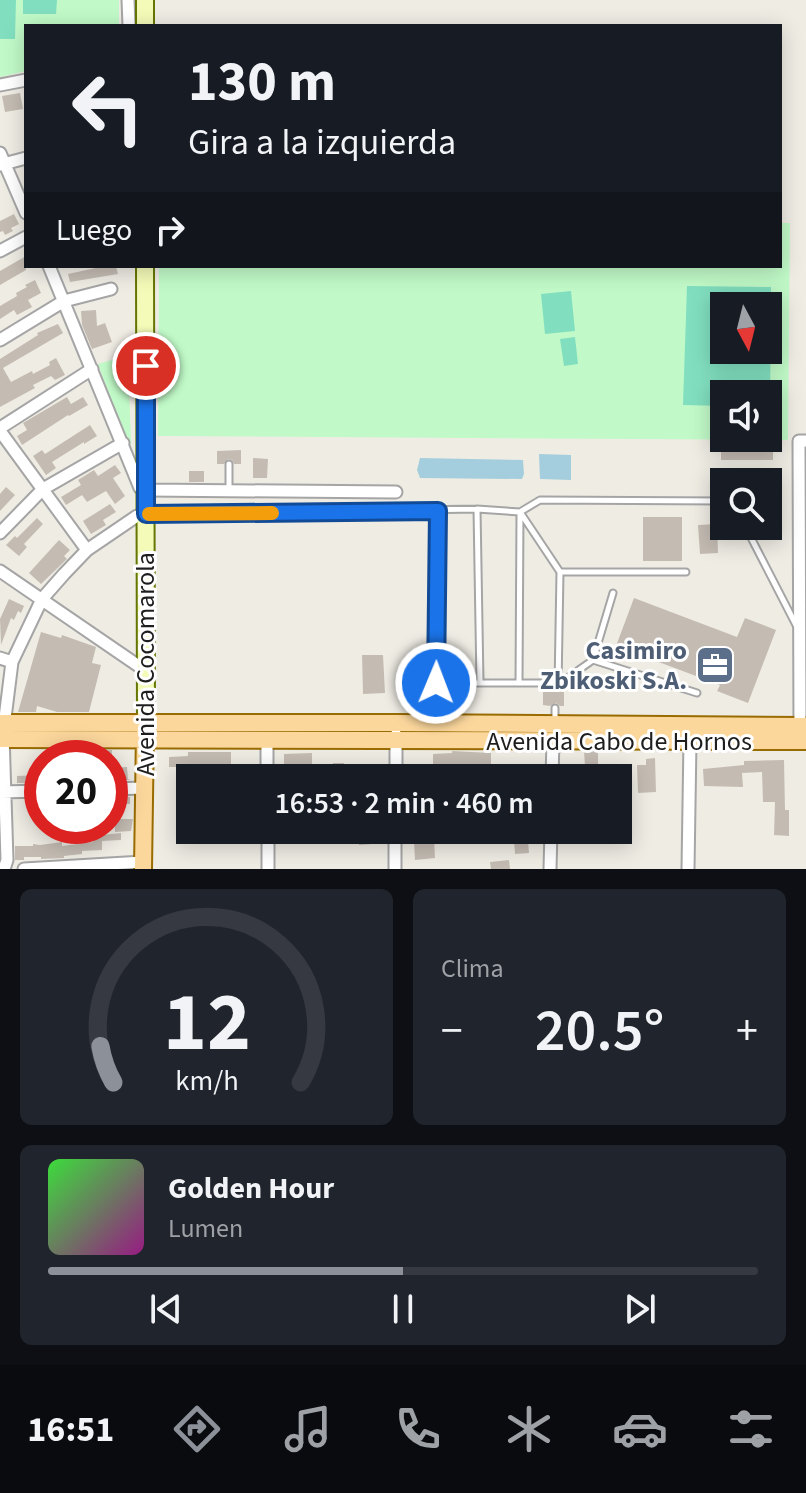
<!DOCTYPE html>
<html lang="es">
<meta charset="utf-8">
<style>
:root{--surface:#171b24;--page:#20242c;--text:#f1f3f6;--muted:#9ea1a6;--line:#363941;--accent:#8c9099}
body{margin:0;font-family:"Source Sans 3",sans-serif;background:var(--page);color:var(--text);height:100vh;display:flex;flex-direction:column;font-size:30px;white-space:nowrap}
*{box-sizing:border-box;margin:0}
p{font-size:26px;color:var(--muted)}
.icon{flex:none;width:44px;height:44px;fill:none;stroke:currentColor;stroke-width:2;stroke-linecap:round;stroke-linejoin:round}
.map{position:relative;height:869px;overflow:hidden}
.drawer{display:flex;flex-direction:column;gap:20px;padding:20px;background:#0d0f14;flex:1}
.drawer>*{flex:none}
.hud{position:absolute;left:24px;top:24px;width:758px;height:244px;border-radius:0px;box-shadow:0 4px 20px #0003;background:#171b24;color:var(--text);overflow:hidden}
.needle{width:52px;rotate:173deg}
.buttons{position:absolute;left:710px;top:292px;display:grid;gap:16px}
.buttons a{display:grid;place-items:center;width:72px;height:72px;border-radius:0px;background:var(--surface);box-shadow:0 4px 20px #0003;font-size:40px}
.speed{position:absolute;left:24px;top:740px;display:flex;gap:16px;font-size:40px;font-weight:700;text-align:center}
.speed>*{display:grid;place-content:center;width:104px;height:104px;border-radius:50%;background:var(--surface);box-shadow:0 4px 20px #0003;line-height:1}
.speed .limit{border:12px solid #d22;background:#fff;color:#111}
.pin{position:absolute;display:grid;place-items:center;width:68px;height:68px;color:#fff;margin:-34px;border:4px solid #fff;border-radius:50%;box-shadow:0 2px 8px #0007}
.me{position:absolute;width:88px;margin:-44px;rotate:1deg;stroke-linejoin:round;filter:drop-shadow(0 0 6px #0008)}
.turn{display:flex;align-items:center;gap:28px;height:168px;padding:0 32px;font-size:36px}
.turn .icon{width:104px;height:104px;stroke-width:2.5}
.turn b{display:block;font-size:56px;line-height:68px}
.then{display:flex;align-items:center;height:76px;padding:0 32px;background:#0003;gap:16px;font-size:30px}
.big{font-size:60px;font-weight:600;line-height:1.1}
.drawer .card{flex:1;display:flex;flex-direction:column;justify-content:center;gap:12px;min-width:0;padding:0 28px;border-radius:12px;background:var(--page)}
.drawer .dial{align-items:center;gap:0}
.dial svg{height:208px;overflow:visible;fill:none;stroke:var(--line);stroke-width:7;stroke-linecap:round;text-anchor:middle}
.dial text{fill:var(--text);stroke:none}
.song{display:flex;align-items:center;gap:24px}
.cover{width:96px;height:96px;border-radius:12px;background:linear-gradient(135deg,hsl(120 70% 55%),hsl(310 70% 35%))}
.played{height:8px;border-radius:4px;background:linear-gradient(90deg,var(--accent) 50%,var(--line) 50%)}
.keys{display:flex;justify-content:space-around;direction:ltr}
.heat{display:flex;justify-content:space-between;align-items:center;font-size:44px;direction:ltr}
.drawer .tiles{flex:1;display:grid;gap:20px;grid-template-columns:1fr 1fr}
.card:last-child{grid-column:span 2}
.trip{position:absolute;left:176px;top:764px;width:456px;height:80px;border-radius:0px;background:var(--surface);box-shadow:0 4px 20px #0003;font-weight:600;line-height:80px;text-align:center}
.tab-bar{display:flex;height:128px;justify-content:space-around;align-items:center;background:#090b0e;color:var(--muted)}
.tab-bar .icon{width:56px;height:56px}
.tab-bar .on{color:var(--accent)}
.tab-bar b{font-size:36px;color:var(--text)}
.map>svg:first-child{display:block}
</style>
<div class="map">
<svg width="806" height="869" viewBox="0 0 806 869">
<rect width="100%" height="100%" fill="#efece4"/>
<path fill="#c1fac8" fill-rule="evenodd" d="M0 0H119V26H26V71L0 77Z
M780 223H790L788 440 158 436 159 266H780ZM724 306H768V350H724ZM724 394H768V438H724Z
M128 355 131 444H127L98 364Z"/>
<path fill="#81dfbf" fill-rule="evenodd" d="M0 0H16L15 39H0Z
M23 0H57L56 14H23Z
M687 286 771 287 770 407H768V394H724V406L683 405ZM768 306V350H724V306Z
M571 291 575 331 545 334 541 294Z
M575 337 578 364 564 366 560 339Z"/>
<path fill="#a4cedd" d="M539 454 571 455V480L540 479Z
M420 458 523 460 524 474 522 479 420 478 417 470Z"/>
<path fill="#c4bcb3" d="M20 93 23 109 5 112 2 96Z
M14 214 19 224 11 228 13 231 5 235 3 231 0 232V221Z
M26 256V270L0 285V271Z
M105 266H116L118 274 70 282 68 274Z
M35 280 41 293 28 300 32 307 17 315 14 310 0 319V306L17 296 16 293 27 287 25 285Z
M96 310 97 326 105 323 112 342 92 349 82 325 81 311Z
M58 324 63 333 3 368 11 382 32 371 33 374 50 365 49 362 56 358 65 375 55 380 51 376 33 385 35 388 0 407V359L38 335 37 333Z
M67 397 71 404 83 397 88 405 69 416 68 415 22 445 17 436 27 430 23 423Z
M90 425 97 436 84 444V442L52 462 56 468 46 475 33 456 42 450 45 454Z
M721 443H773V460H721Z
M241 450V464H234L232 460 228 459 224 464H217V451Z
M253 458 268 459 267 478H253Z
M115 465 121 473 113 478 125 496 115 504 106 491 87 502 82 495 66 505 61 497 81 485 78 480 94 470 98 476Z
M189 471H204V482H189Z
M6 487 15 495 0 511V494Z
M110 504 116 512 103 520 106 525 91 534 83 521Z
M643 517H682V561H643Z
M37 518 43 524 24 544 27 547 19 556 6 545 15 536 17 538Z
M717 524 718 553 700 554 698 525Z
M59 540 70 550 64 556 67 559 41 584 29 573Z
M634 598 737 637 745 618 776 630 748 703 717 691 720 685 616 646Z
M9 599 24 606 21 613 18 611 14 620 11 618 1 645 0 619Z
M41 632 61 638 62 635 96 647 92 663 101 665 89 712H57L37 706 36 712H18Z
M362 655H383L385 693 363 694Z
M543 688H553L559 692 564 688V706H560L556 703 550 706 543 705Z
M99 750H112V758H78L77 753Z
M452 751 491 753V778H475V764L433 766V754L452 753Z
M584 751H598V765L585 766Z
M188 752H231V773H188V767H169V757L188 756Z
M312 753V771H284V754Z
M655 758 656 792 638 793 637 765H646V759Z
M784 760 785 810H789V836L774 835 775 802H763L762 772 742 773 743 787 704 786 703 769 744 765V761Z
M333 763H344V778H333Z
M127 767 128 779 130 780H111L110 768Z
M42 775V783H17V776Z
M114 797H130V804H120L121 819H133L131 831 115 832 114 815H110V804L115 802Z
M358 832H371L372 844 359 845Z
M121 833V840L102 841V850L82 851V854L64 856V858L41 859V857H24V860H15V846H33V844L40 845 62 842V846L93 842 92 836Z
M434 838 435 858 415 860 414 842 423 841V839Z
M514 840H528L529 853 515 854Z
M509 860 510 869H491L490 862Z"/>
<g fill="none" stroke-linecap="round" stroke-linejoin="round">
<defs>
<path id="service" d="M229 464V490
M477 509 480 683
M438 511 436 683H560L593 660 613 593
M520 512 560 572 558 687
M149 514 477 509 520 512 540 500 724 501
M745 526 796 625
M560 572H686
M593 660 697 693
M519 683 520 513
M555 723V708"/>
<path id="minor" d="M128 0 129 26
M0 85 26 80
M0 153 26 213
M0 165 26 158
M0 251 26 237
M49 266 140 488 146 490 396 492
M0 340 64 301 111 289
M0 428 92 369
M0 431 87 550
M0 533 43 489 123 443
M0 571 146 671
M0 658 12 662
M800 730 799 441H806
M267 740V778
M396 778V735
M552 778 553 741
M110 789 144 788
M1 792 42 791
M268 830V869
M4 869 7 860 3 734 12 662 42 599 64 574 87 550 137 516 146 514
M24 869 143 862
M395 869V830
M550 869 551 830
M688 869 690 741"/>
<path id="secondary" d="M145 0V26
M145 266 146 724"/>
<path id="primary" d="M0 723H396L806 726
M0 739 806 741
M143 869 145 730"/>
</defs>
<use href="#service" stroke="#a5a5a5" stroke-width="9"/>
<use href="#minor" stroke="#a5a5a5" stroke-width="15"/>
<use href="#secondary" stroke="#657604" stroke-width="20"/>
<use href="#primary" stroke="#986c00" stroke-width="20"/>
<use href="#service" stroke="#fff" stroke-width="5"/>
<use href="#minor" stroke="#fff" stroke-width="11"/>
<use href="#secondary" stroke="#f4fab7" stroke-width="16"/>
<use href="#primary" stroke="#fcd79c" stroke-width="16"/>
</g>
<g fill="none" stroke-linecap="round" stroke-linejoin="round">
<defs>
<path id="route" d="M146 366V514L438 511 436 683"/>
</defs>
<use href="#route" stroke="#114b97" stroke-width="20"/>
<use href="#route" stroke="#1a73e8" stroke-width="14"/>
<path stroke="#f59e0b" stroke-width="14" d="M149 514 272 513"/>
</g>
<defs>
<symbol id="office-square" viewBox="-11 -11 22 22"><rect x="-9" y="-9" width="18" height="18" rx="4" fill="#5c6f8a" stroke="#fff"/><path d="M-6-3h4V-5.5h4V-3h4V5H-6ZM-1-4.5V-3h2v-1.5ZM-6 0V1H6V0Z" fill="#fff"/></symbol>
</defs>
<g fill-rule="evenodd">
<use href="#office-square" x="693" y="643" width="44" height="44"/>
</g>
<g text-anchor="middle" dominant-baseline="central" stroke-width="6" stroke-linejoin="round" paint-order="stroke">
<g font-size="26" font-weight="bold" fill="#4e5e75" stroke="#fff" text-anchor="end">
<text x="687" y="650">Casimiro<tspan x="687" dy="30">Zbikoski S.A.</tspan></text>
</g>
<g font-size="26" fill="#1e1e1e" stroke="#fff">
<text transform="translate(145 664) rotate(-90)">Avenida Cocomarola</text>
<text x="619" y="741">Avenida Cabo de Hornos</text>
</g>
</g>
</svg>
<div class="buttons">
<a><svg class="needle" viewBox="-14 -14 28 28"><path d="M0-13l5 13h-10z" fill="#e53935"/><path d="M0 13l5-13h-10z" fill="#9ea1a6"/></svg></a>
<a><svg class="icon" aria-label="sound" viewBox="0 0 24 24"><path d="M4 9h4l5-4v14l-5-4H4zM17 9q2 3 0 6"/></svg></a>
<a><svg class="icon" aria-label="search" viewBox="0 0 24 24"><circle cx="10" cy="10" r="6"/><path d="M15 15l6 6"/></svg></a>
</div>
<div class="speed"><div class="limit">20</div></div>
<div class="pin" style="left:146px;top:366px;background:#d93025"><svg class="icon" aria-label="arrive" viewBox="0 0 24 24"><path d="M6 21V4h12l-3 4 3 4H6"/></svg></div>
<svg class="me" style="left:436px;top:683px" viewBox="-20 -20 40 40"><circle r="17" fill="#1a73e8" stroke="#fff" stroke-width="3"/><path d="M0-11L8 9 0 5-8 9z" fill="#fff"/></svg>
<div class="trip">16:53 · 2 min · 460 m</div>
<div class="hud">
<div class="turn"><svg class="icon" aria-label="left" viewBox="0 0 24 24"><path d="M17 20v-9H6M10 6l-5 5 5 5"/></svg><div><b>130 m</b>Gira a la izquierda</div></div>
<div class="then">Luego<svg class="icon" aria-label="right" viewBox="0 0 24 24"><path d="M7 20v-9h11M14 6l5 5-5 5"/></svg></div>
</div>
</div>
<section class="drawer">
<div class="tiles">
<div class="card dial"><svg viewBox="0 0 100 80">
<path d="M14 69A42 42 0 1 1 86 69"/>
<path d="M14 69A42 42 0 0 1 9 55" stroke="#8c9099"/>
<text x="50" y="56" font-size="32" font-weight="700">12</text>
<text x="50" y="72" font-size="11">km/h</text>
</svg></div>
<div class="card"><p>Clima</p>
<div class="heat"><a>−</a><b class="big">20.5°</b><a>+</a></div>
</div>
<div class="card">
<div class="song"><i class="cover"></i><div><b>Golden Hour</b><p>Lumen</p></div></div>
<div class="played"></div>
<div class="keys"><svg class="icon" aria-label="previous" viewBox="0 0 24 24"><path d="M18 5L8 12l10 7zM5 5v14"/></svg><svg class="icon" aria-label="pause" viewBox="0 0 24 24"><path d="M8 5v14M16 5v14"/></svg><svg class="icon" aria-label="next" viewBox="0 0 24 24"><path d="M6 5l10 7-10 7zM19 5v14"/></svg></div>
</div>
</div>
</section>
<nav class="tab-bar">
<b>16:51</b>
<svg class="icon on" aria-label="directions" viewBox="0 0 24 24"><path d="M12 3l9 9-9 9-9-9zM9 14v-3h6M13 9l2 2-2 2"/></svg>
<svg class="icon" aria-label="music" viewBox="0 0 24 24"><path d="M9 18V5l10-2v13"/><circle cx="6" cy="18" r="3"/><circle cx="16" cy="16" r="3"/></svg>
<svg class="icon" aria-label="phone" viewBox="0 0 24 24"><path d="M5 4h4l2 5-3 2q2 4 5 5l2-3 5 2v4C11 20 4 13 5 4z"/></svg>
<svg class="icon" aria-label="climate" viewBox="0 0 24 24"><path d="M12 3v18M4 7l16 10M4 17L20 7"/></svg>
<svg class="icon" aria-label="car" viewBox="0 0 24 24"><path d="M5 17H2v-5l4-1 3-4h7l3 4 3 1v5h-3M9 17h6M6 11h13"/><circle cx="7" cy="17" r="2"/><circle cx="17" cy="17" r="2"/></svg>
<svg class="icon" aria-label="filters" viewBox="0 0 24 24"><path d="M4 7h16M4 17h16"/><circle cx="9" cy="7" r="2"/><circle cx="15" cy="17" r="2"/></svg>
</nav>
